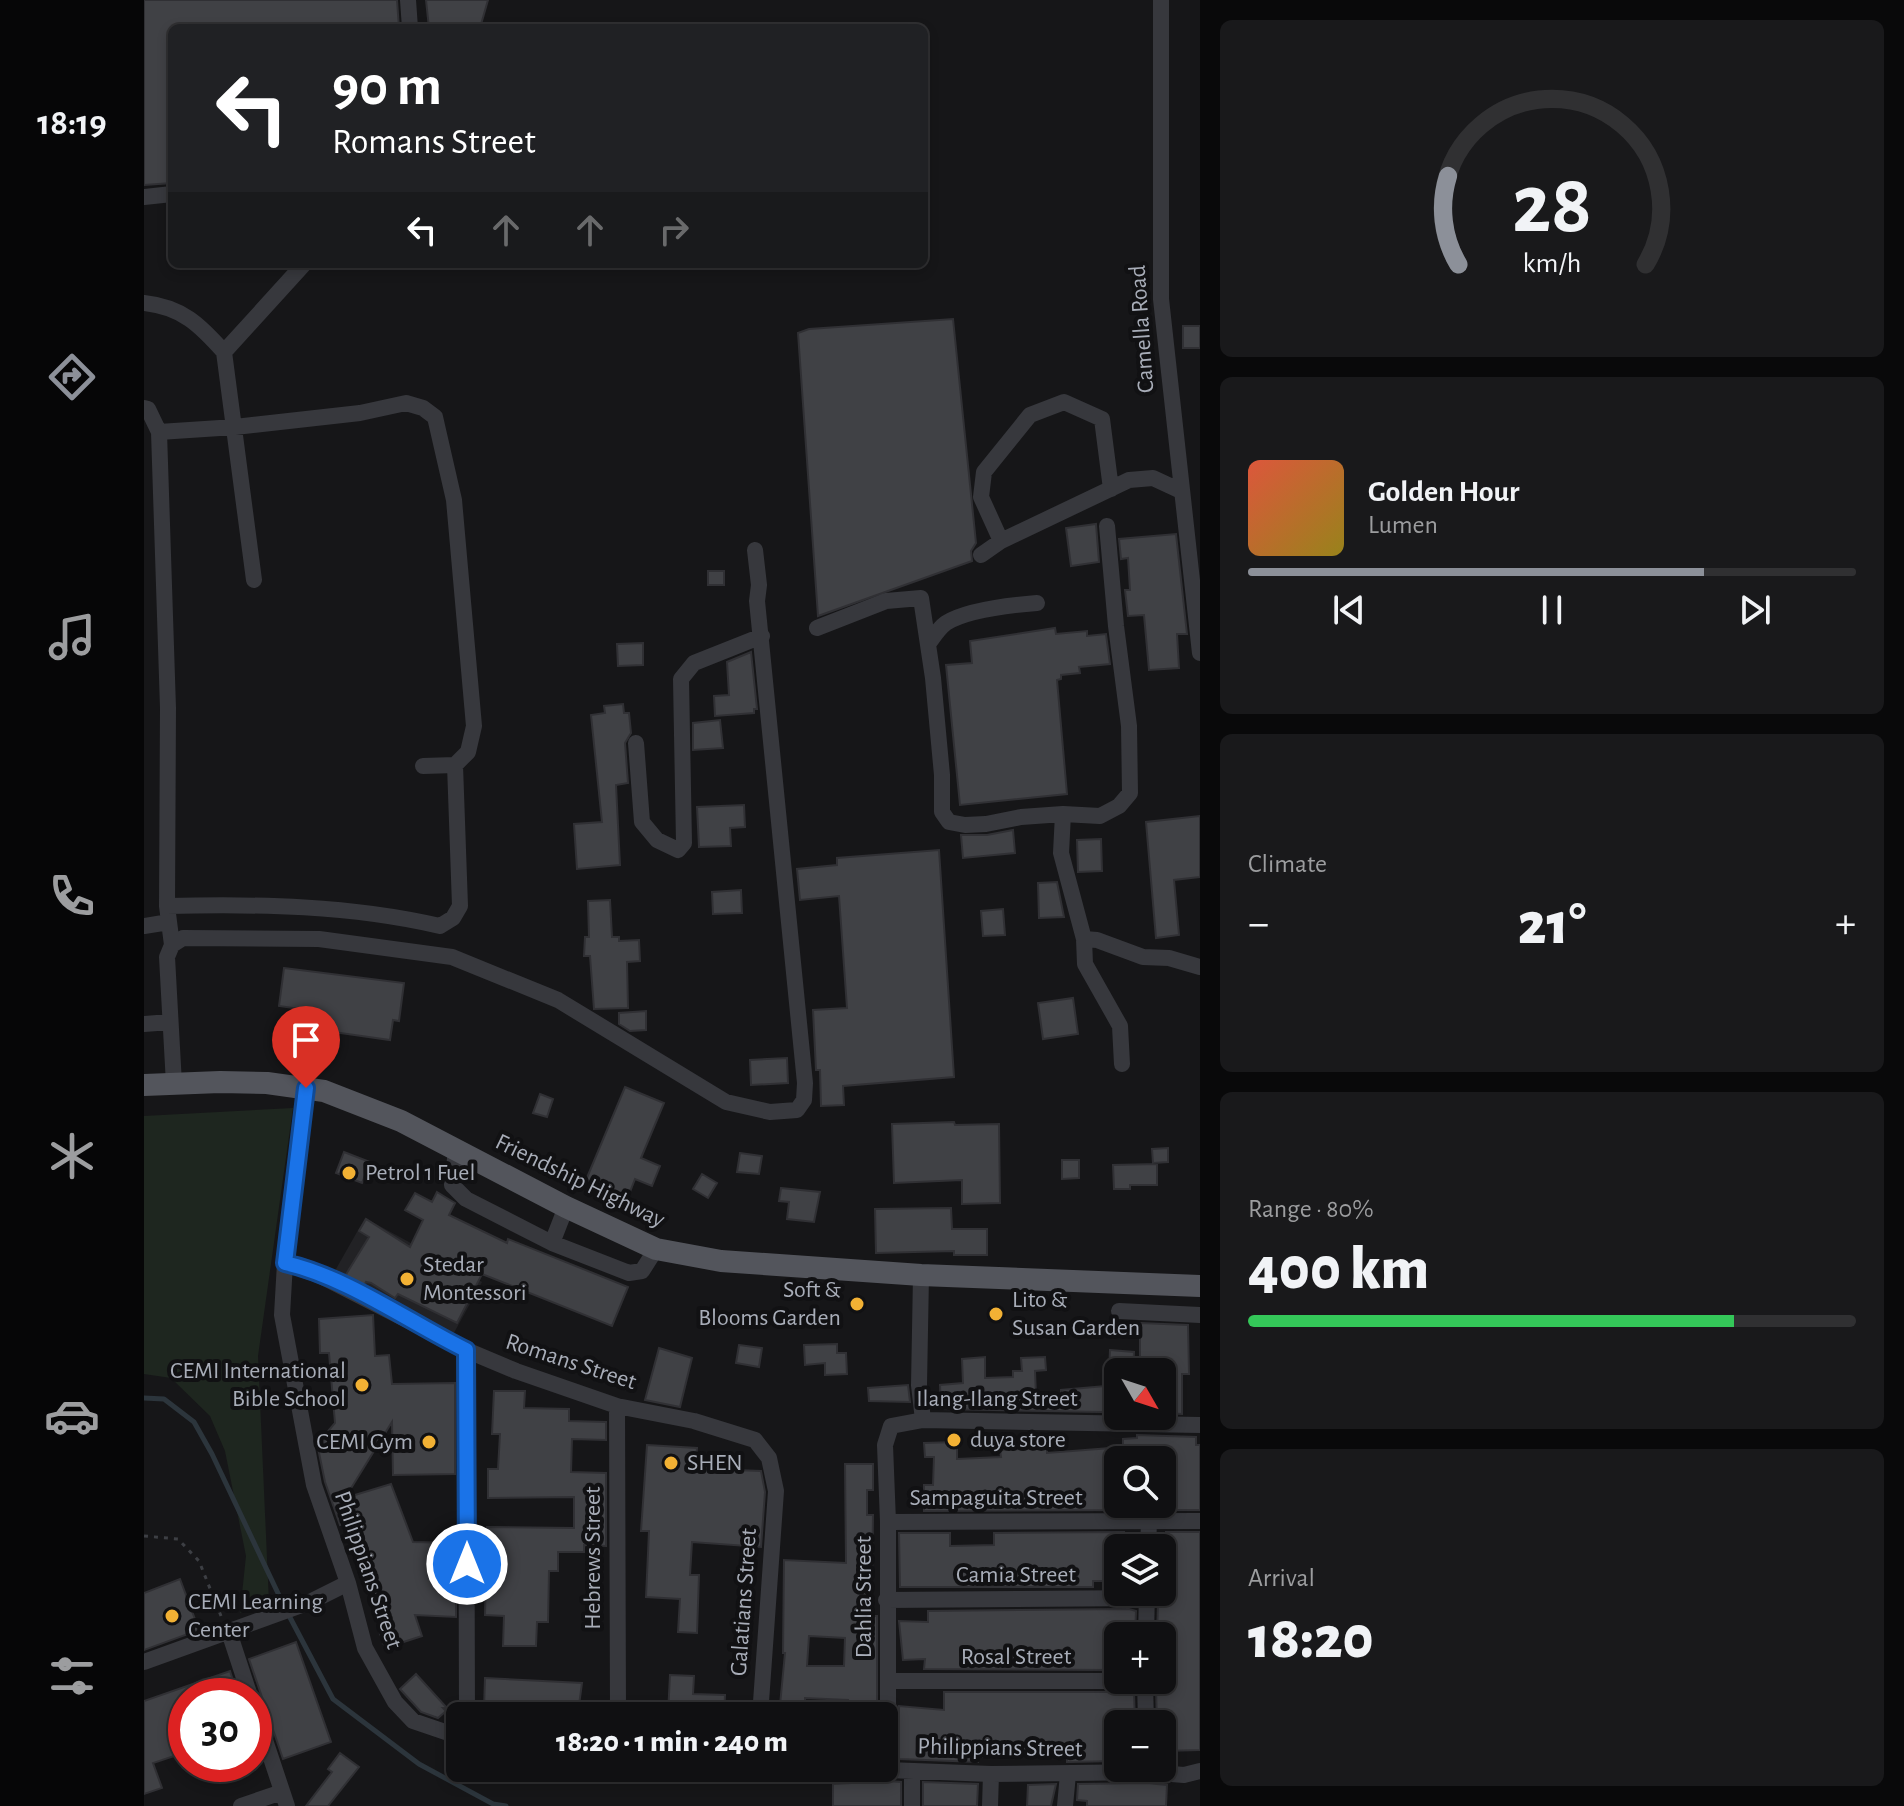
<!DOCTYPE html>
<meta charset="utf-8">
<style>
:root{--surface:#101012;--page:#19191b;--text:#f1f3f6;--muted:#9c9d9f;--line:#303032;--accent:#8c9099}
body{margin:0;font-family:"Alegreya Sans",sans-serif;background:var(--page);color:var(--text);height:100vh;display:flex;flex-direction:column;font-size:30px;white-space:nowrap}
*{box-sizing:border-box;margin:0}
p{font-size:26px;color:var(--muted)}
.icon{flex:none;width:44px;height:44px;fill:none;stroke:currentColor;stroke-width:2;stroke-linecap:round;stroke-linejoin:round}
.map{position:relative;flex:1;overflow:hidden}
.details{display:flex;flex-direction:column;gap:20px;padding:20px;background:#09090a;width:704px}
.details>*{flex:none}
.top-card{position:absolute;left:24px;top:24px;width:760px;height:244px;border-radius:12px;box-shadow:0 4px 12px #0003,0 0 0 2px var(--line);background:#202124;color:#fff;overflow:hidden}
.needle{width:52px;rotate:129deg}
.fabs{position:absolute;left:960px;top:1358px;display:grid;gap:16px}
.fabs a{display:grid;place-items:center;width:72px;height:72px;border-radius:12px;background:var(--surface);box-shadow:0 4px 12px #0003,0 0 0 2px var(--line);font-size:40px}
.speed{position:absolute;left:24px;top:1678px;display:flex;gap:16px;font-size:40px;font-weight:700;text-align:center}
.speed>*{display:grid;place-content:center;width:104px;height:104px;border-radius:50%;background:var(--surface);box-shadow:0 4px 12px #0003,0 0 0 2px var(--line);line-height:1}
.speed .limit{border:12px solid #d22;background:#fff;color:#111}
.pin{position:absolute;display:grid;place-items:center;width:68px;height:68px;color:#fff;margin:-82px -34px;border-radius:50% 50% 50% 0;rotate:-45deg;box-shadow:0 0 8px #0007}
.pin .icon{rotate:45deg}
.me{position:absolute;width:88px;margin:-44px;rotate:0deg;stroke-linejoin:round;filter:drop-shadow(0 0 6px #0008)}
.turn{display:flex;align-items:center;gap:28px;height:168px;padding:0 32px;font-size:36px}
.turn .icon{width:104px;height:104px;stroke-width:2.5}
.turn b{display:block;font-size:56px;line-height:68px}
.lanes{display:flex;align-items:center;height:76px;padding:0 32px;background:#0003;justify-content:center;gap:40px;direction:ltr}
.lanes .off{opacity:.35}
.big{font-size:60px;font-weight:800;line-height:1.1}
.details .tile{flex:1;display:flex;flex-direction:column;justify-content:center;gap:12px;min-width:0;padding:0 28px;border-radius:12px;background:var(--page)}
.details .dial{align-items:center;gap:0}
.dial svg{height:208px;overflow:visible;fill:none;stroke:var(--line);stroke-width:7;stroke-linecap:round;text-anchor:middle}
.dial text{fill:var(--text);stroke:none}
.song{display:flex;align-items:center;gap:24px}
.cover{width:96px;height:96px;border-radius:12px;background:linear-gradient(135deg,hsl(10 70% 55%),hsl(50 70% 35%))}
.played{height:8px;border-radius:4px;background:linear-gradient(90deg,var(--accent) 75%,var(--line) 75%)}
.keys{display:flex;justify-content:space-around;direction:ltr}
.heat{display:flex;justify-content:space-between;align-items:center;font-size:44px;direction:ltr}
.charge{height:12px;border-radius:6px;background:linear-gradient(90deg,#34c759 80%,var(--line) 0)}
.trip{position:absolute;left:302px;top:1702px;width:452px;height:80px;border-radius:12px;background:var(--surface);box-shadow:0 4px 12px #0003,0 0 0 2px var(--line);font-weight:800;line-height:80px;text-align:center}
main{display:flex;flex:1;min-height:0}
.tab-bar{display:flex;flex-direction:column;width:144px;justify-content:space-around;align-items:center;background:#060607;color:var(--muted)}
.tab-bar .icon{width:56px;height:56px}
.tab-bar .active{color:var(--accent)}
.tab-bar b{font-size:36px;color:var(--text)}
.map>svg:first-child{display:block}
</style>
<main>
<nav class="tab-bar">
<b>18:19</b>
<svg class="icon active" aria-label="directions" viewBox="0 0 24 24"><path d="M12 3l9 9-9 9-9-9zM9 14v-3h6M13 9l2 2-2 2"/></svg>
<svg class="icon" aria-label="music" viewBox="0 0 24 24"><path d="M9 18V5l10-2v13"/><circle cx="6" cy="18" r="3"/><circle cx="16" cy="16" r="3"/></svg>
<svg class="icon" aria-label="phone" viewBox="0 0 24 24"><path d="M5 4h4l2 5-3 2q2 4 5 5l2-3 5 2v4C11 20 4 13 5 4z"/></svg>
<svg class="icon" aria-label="climate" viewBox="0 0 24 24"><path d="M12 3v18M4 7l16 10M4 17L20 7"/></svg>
<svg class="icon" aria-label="car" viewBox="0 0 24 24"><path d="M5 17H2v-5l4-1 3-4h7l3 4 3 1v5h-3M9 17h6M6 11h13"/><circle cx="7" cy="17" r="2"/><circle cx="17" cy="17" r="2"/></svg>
<svg class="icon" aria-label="filters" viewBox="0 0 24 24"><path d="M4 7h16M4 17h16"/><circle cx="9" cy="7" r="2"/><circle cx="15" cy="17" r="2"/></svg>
</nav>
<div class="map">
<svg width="1056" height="1806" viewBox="0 0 1056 1806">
<rect width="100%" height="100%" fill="#161618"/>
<path fill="#222225" d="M221 1218 338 1282 306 1340 188 1276Z"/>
<path fill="#1e261f" d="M149 1108 114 1356 125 1603 96 1613 102 1556 81 1451 66 1416 27 1378 0 1374V1116Z"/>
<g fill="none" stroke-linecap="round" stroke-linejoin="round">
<path stroke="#2c353c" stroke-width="5" d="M0 1398 20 1399 50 1422 68 1454 141 1608 189 1699 275 1764 349 1804 362 1806"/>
</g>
<path fill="#404145" stroke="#303034" stroke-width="2" fill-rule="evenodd" d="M0 0H253L255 28H28V183L0 185Z
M282 0H344L336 28H285Z
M809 319 832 543 827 551 828 561 674 616 654 333 665 329Z
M1039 326H1056V348H1039Z
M952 524 955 562 927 566 922 528Z
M1032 534 1043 634H1033L1035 668 1005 670 1000 615 984 616 981 590H986L984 558 977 559 975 539Z
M564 571H580V585H564Z
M911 628 912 634 943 631V636L962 634 966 664 935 667 936 673 917 675V679L913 680 923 794 816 805 802 665 828 663 826 641Z
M499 643V665L474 666 473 644Z
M607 652 613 709H610V713L571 716 570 696 585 695 583 662Z
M479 704 480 713H485L487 733 481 743 484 783 472 785 476 865 433 869 430 824 458 822 447 715 461 713 460 706Z
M576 720 579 748 549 750V723Z
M600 805 601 827 586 828 587 846 555 847 553 807Z
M1056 816V877L1030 880 1035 935 1012 938 1002 822Z
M869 830 871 853 819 858 817 835H843Z
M957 839 958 871 934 872 933 840Z
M795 850 810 1077 699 1086 700 1105 677 1106 676 1070H672L669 1010 703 1008 695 896 656 900 653 869 693 865V858Z
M913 882 920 917 895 918 894 883Z
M597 890 598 913 569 914 568 892Z
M466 900 468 937H475V941L495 940 496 961 483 962 484 1008 450 1009 446 956H440L441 937H445L444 901Z
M859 909 861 935 839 936 837 911Z
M140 968 260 983 255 1021 249 1020 246 1040 175 1030 177 1012 135 1006Z
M929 998 934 1034 899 1039 894 1003Z
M502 1011V1030L486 1031 475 1024V1013Z
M643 1058 644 1083 607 1085 606 1060Z
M481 1087 520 1103 497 1158 516 1166 508 1186 491 1179 484 1197 442 1180Z
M396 1094 409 1099 403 1117 389 1113Z
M810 1122 811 1125 855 1124 856 1203 818 1204V1180L750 1183 748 1124Z
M1024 1148V1162L1009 1163 1008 1149Z
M200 1152 226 1162 218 1183 192 1173Z
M596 1153 618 1156 615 1174 593 1172Z
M918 1160H935V1178L918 1179Z
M1013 1164V1185H986V1189H970L969 1165Z
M558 1174 573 1183 564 1198 549 1189Z
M637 1188 676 1192 670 1222 643 1219 645 1202 635 1201Z
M293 1192 311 1203 305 1215 363 1243 364 1239 484 1287 468 1326 338 1274 313 1323 254 1294 251 1298 227 1283 222 1282 220 1286 201 1276 225 1237 215 1231 222 1219 266 1247 279 1220 261 1210 271 1193 288 1202Z
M807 1208 808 1229H843V1255H810V1251L732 1253 731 1209Z
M229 1315 231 1356 245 1355 248 1384 311 1383V1474L249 1475 248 1422 201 1498 247 1484 269 1542 312 1543V1617L271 1615 278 1636 241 1648 235 1631 241 1629 219 1556 206 1522 196 1525 181 1482 174 1448 179 1446 180 1436 191 1423 185 1353H176L175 1319Z
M996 1323 1044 1325 1045 1374H1038V1414L1018 1413V1372H1015V1359L996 1360Z
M693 1344V1353H702L703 1374 681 1375V1363L661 1365 660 1345Z
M595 1345 618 1348 615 1367 592 1363Z
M515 1348 548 1358 536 1407 501 1400Z
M966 1350 990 1352 989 1372H965Z
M841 1357V1378L869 1377V1371H878L877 1358 901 1357 902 1370 891 1371 892 1396 917 1395V1390L961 1386 962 1410 958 1412 797 1409 796 1385 819 1383 818 1359Z
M764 1385 766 1402 725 1401 724 1388Z
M350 1391H381L380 1408 425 1409V1421L462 1422V1440L428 1439 427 1472 462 1473V1546L440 1545V1552H414V1571H405L404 1622H393L392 1646H359L360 1616 341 1615 343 1527 430 1528V1497L344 1498V1469H354L356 1434H348Z
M993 1435 1052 1437V1445H1056V1510H1018V1460H974V1504H980V1510L780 1511V1485H789L790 1457H781L780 1443 813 1442V1459L857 1457 856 1450 903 1448V1453L979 1447V1439L993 1438Z
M503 1445 553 1448 552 1460 592 1462 591 1470 617 1471 621 1492 617 1547 548 1542 546 1575H555L553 1633 534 1632 536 1599 502 1597 505 1531H497Z
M701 1464H729V1490H723V1515H729L728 1586H725L724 1616H733V1716H703L704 1700 661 1698V1707L636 1705 641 1653H639L640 1560 702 1563ZM665 1636 701 1638 700 1666H663Z
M980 1532V1536L993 1535V1548H974V1581H949V1587H756L755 1533H806V1546L850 1545V1533Z
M1022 1532H1056V1750L1019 1751 1018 1724H1013L1012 1688H1018V1636H1013L1014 1603H1020L1018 1542 1022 1540Z
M36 1579 55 1630 0 1650V1593Z
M985 1609 992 1611 991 1636H974L972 1670 780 1669 781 1659 759 1660 755 1621 784 1622V1611Z
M152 1642 187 1742 139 1759 105 1659Z
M86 1671 94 1696H42V1752L9 1763 18 1788 0 1794V1701Z
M272 1674 303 1708H299L302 1711 294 1718 277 1712 256 1689Z
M526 1675 550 1676 549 1694 581 1695 580 1716 524 1714Z
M341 1678 438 1683 434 1713 340 1709Z
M800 1692H990L991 1724H974V1761L923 1762V1751H875V1756L834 1757V1762L755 1759V1706L800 1710Z
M196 1753 215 1767 184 1806H162L188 1772 184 1769Z
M744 1781 757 1782V1806H689V1784Z
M779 1782 834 1784 833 1806H779Z
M1003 1783 1023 1785 1022 1806H943V1801L933 1800 934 1784Z
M912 1784 907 1806H883L884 1785Z"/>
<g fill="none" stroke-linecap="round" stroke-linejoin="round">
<path stroke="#3d3f44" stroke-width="3" stroke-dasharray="4 6" stroke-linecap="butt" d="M0 1536 34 1539 55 1561 77 1616"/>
<path stroke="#37383d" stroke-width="16" d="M264 0 266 28
M1017 0V299L1056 653
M0 197 28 194
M0 303C38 307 56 325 80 352L110 580
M80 352 160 264
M0 408 4 409 15 432 24 708 23 906C116 904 205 905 296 926L309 918 316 906 311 765
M15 432 91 427 216 413 262 403 279 408 291 417 310 500 330 726 324 752 311 765 279 766
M963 526 972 626 985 726 986 793 975 806 956 816 919 814 917 853 940 939 953 940 999 957 1025 958 1056 967
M857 541 837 497 840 472 886 415 920 402 958 419 967 489
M837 555 857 541 985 480 1009 478 1037 491
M673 628 742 601 777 598 789 678 798 775V812L805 822 821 825 842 824 877 817 919 814
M785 643C790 636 795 628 802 623 823 610 868 605 893 603
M492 743 498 822 513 840 534 850 540 843 537 679 550 663 618 636
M23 906 28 945
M0 926 25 922
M940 939 941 964 976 1026 978 1064
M0 1024 26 1022
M30 1084 23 957 28 945 39 938 175 939 308 957 414 1000 582 1102 626 1112 653 1110 660 1100 661 1083 613 601 615 585 611 550
M162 1088 141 1263 138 1315 170 1485 204 1583 221 1648 251 1702 269 1721 316 1737
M312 1150 308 1185 322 1199 408 1243 485 1273 498 1271 512 1249
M408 1243 422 1207
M141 1263 177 1276 322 1350 372 1371 473 1406 550 1421 611 1440 625 1458 632 1491 616 1716
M777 1275 775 1385 779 1420
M975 1311 1056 1315
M322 1350 323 1716
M473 1406 474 1710
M744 1522 1056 1521
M1004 1548 1005 1522
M742 1600 1003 1598
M85 1632 106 1696
M1002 1636 1003 1592
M0 1662 166 1602 204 1583
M1001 1680 1002 1724
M744 1681H1001
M110 1707 143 1806
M454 1716 474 1710 492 1716
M656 1768 675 1774 744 1770 847 1774 1003 1772 1040 1775 1056 1771
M744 1770V1522L741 1445 747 1426 779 1420 1056 1425
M97 1806 138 1792
M768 1806V1771
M846 1806 847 1774
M921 1806 924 1774"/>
<path stroke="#53555c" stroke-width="22" d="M0 1085 76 1082 123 1083 180 1091 257 1121 422 1207 512 1249 577 1261 777 1275 1056 1286"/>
</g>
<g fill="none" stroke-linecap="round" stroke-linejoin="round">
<defs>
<path id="route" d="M162 1088 141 1263C203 1277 265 1322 322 1350L323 1564"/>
</defs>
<use href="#route" stroke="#114b97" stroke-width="20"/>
<use href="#route" stroke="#1a73e8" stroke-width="14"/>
</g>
<g fill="#f2b134" stroke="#111113" stroke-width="3">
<circle cx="205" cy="1173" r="8"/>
<circle cx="263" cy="1279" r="8"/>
<circle cx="713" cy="1304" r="8"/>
<circle cx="852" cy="1314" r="8"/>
<circle cx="218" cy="1385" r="8"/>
<circle cx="810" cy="1440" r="8"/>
<circle cx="285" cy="1442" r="8"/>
<circle cx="527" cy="1463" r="8"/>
<circle cx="28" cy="1616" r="8"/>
</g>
<g text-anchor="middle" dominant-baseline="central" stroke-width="8" stroke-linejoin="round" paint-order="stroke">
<g font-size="24" fill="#a8adb8" stroke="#111113">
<text transform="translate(998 329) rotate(-94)">Camella Road</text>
<text transform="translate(436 1181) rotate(26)">Friendship Highway</text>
<text transform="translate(427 1362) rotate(18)">Romans Street</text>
<text x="853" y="1399">Ilang-Ilang Street</text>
<text x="852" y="1498">Sampaguita Street</text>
<text transform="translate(449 1558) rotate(-90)">Hebrews Street</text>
<text transform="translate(224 1570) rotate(71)">Philippians Street</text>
<text x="872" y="1575">Camia Street</text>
<text transform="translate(720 1597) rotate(-90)">Dahlia Street</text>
<text transform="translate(600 1602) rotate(-86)">Galatians Street</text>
<text x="872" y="1657">Rosal Street</text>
<text transform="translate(856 1748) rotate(1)">Philippians Street</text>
</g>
<g font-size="24" fill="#a8adb8" stroke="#111113" text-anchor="start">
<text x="221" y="1173">Petrol 1 Fuel</text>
<text x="279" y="1265">Stedar<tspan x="279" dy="28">Montessori</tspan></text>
<text x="697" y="1290" text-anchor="end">Soft &amp;<tspan x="697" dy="28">Blooms Garden</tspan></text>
<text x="868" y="1300">Lito &amp;<tspan x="868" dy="28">Susan Garden</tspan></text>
<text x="202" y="1371" text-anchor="end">CEMI International<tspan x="202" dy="28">Bible School</tspan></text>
<text x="826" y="1440">duya store</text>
<text x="269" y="1442" text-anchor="end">CEMI Gym</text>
<text x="543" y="1463">SHEN</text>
<text x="44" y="1602">CEMI Learning<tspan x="44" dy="28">Center</tspan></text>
</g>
</g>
</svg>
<div class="fabs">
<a><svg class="needle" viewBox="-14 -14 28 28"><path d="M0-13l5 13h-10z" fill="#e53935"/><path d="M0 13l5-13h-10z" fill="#9c9d9f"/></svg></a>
<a><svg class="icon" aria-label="search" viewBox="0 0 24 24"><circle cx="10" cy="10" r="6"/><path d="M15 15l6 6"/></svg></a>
<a><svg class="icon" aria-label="layers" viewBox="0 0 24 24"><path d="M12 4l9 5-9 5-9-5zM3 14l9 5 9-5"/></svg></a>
<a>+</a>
<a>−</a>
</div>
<div class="speed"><div class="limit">30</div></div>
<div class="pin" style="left:162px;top:1088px;background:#d93025"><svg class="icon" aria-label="arrive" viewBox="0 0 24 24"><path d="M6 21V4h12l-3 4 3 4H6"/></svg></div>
<svg class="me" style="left:323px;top:1564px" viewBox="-20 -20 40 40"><circle r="17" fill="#1a73e8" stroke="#fff" stroke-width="3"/><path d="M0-11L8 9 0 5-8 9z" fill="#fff"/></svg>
<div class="trip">18:20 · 1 min · 240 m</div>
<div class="top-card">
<div class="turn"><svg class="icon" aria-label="left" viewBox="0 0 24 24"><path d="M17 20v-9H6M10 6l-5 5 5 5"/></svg><div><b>90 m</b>Romans Street</div></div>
<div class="lanes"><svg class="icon" aria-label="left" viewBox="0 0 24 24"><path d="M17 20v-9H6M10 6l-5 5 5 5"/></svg><svg class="icon off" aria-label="ahead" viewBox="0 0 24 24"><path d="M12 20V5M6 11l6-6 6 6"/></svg><svg class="icon off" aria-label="ahead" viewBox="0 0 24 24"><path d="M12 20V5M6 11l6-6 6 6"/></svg><svg class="icon off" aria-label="right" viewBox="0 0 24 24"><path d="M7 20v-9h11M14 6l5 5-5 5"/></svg></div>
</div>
</div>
<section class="details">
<div class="tile dial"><svg viewBox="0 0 100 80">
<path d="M14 69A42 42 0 1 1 86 69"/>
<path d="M14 69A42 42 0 0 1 10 35" stroke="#8c9099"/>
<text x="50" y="56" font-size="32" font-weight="700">28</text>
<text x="50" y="72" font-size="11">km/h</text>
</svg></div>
<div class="tile">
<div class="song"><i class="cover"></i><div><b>Golden Hour</b><p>Lumen</p></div></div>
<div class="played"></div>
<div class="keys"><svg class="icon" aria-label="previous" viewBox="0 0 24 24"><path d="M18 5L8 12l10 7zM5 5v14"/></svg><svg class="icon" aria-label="pause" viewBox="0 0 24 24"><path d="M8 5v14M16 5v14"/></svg><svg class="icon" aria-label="next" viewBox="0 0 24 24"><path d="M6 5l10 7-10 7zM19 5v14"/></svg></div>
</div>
<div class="tile"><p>Climate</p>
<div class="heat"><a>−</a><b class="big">21°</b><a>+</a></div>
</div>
<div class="tile"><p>Range · 80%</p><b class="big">400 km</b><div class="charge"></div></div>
<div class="tile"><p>Arrival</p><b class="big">18:20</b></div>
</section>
</main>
